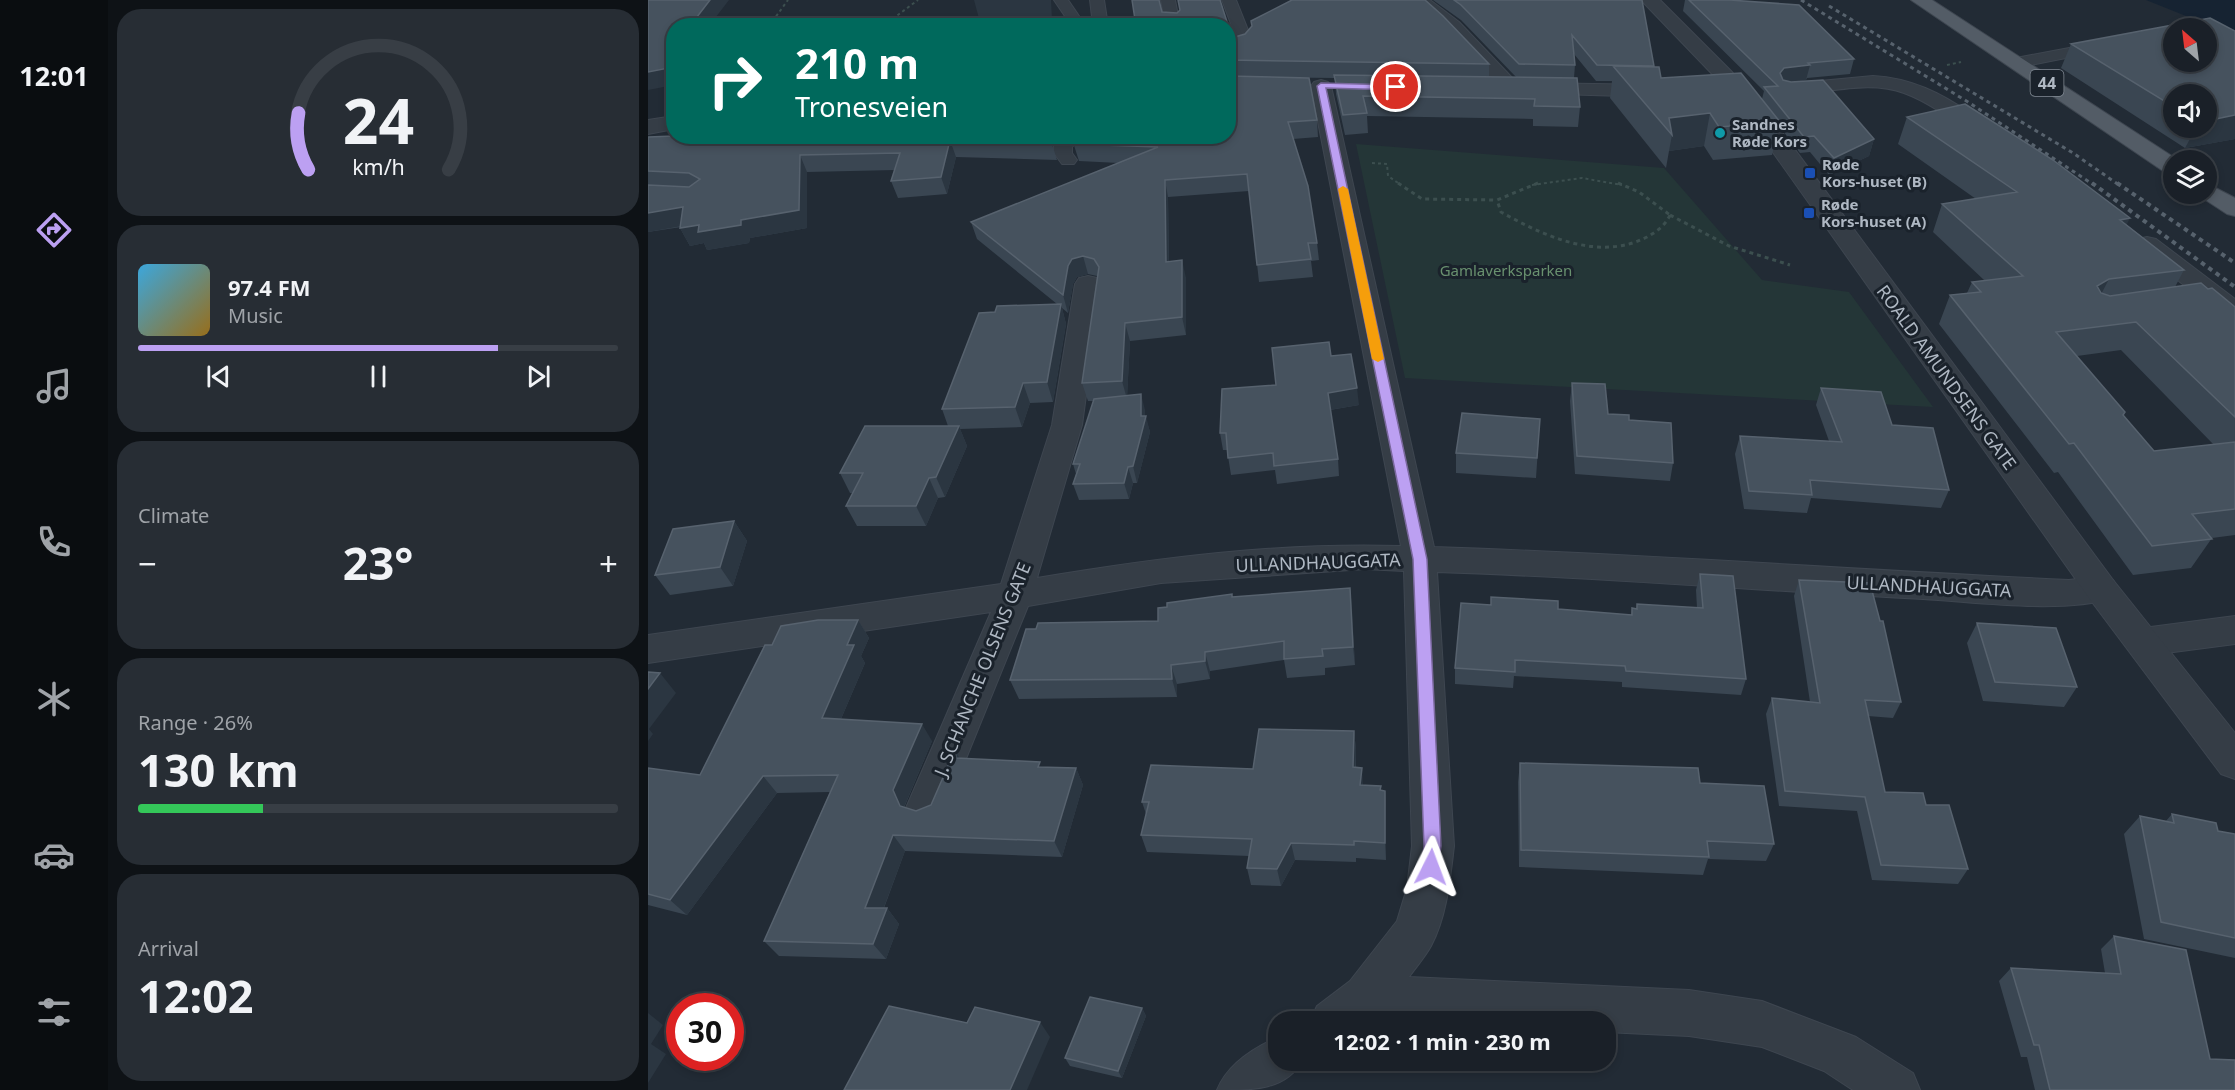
<!DOCTYPE html>
<meta charset="utf-8">
<style>
:root{--surface:#1a2028;--page:#272d34;--text:#f1f3f6;--muted:#9fa3a8;--line:#383e45;--accent:#bca0f2}
body{margin:0;font-family:"Noto Sans",sans-serif;background:var(--page);color:var(--text);height:100vh;display:flex;flex-direction:column;font-size:22px;white-space:nowrap}
*{box-sizing:border-box;margin:0}
p{font-size:20px;color:var(--muted)}
.icon{flex:none;width:33px;height:33px;fill:none;stroke:currentColor;stroke-width:2;stroke-linecap:round;stroke-linejoin:round}
.map{position:relative;flex:1;overflow:hidden}
.drawer{display:flex;flex-direction:column;gap:9px;padding:9px;background:#0e1216;width:540px}
.drawer>*{flex:none}
.guide{position:absolute;left:18px;top:18px;width:570px;height:126px;border-radius:24px;box-shadow:0 3px 9px #0003,0 0 0 2px var(--line);background:#00695c;color:#fff;overflow:hidden}
.needle{width:39px;rotate:332deg}
.buttons{position:absolute;left:1515px;top:18px;display:grid;gap:12px}
.buttons a{display:grid;place-items:center;width:54px;height:54px;border-radius:50%;background:var(--surface);box-shadow:0 3px 9px #0003,0 0 0 2px var(--line);font-size:30px}
.speed{position:absolute;left:18px;top:993px;display:flex;gap:12px;font-size:30px;font-weight:700;text-align:center}
.speed>*{display:grid;place-content:center;width:78px;height:78px;border-radius:50%;background:var(--surface);box-shadow:0 3px 9px #0003,0 0 0 2px var(--line);line-height:1}
.speed .limit{border:9px solid #d22;background:#fff;color:#111}
.pin{position:absolute;display:grid;place-items:center;width:51px;height:51px;color:#fff;margin:-26px;border:3px solid #fff;border-radius:50%;box-shadow:0 2px 6px #0007}
.me{position:absolute;width:66px;margin:-33px;rotate:3deg;stroke-linejoin:round;filter:drop-shadow(0 0 4px #0008)}
.turn{display:flex;align-items:center;gap:21px;height:126px;padding:0 30px;font-size:27px}
.turn .icon{width:78px;height:78px;stroke-width:2.5}
.turn b{display:block;font-size:42px;line-height:51px}
.big{font-size:45px;font-weight:700;line-height:1.1}
.drawer .tile{flex:1;display:flex;flex-direction:column;justify-content:center;gap:9px;min-width:0;padding:0 21px;border-radius:24px;background:var(--page)}
.drawer .dial{align-items:center;gap:0}
.dial svg{height:156px;overflow:visible;fill:none;stroke:var(--line);stroke-width:7;stroke-linecap:round;text-anchor:middle}
.dial text{fill:var(--text);stroke:none}
.song{display:flex;align-items:center;gap:18px}
.cover{width:72px;height:72px;border-radius:9px;background:linear-gradient(135deg,hsl(200 70% 55%),hsl(40 70% 35%))}
.played{height:6px;border-radius:3px;background:linear-gradient(90deg,var(--accent) 75%,var(--line) 75%)}
.keys{display:flex;justify-content:space-around;direction:ltr}
.heat{display:flex;justify-content:space-between;align-items:center;font-size:33px;direction:ltr}
.charge{height:9px;border-radius:4px;background:linear-gradient(90deg,#34c759 26%,var(--line) 0)}
.trip{position:absolute;left:620px;top:1011px;width:348px;height:60px;border-radius:24px;background:var(--surface);box-shadow:0 3px 9px #0003,0 0 0 2px var(--line);font-weight:700;line-height:60px;text-align:center}
main{display:flex;flex:1;min-height:0}
.menu{display:flex;flex-direction:column;width:108px;justify-content:space-around;align-items:center;background:#0a0d10;color:var(--muted)}
.menu .icon{width:42px;height:42px}
.menu .active{color:var(--accent)}
.menu b{font-size:27px;color:var(--text)}
.map>svg:first-child{display:block}
</style>
<main>
<nav class="menu">
<b>12:01</b>
<svg class="icon active" aria-label="directions" viewBox="0 0 24 24"><path d="M12 3l9 9-9 9-9-9zM9 14v-3h6M13 9l2 2-2 2"/></svg>
<svg class="icon" aria-label="music" viewBox="0 0 24 24"><path d="M9 18V5l10-2v13"/><circle cx="6" cy="18" r="3"/><circle cx="16" cy="16" r="3"/></svg>
<svg class="icon" aria-label="phone" viewBox="0 0 24 24"><path d="M5 4h4l2 5-3 2q2 4 5 5l2-3 5 2v4C11 20 4 13 5 4z"/></svg>
<svg class="icon" aria-label="climate" viewBox="0 0 24 24"><path d="M12 3v18M4 7l16 10M4 17L20 7"/></svg>
<svg class="icon" aria-label="car" viewBox="0 0 24 24"><path d="M5 17H2v-5l4-1 3-4h7l3 4 3 1v5h-3M9 17h6M6 11h13"/><circle cx="7" cy="17" r="2"/><circle cx="17" cy="17" r="2"/></svg>
<svg class="icon" aria-label="filters" viewBox="0 0 24 24"><path d="M4 7h16M4 17h16"/><circle cx="9" cy="7" r="2"/><circle cx="15" cy="17" r="2"/></svg>
</nav>
<section class="drawer">
<div class="tile dial"><svg viewBox="0 0 100 80">
<path d="M14 69A42 42 0 1 1 86 69"/>
<path d="M14 69A42 42 0 0 1 9 40" stroke="#bca0f2"/>
<text x="50" y="56" font-size="32" font-weight="700">24</text>
<text x="50" y="72" font-size="11">km/h</text>
</svg></div>
<div class="tile">
<div class="song"><i class="cover"></i><div><b>97.4 FM</b><p>Music</p></div></div>
<div class="played"></div>
<div class="keys"><svg class="icon" aria-label="previous" viewBox="0 0 24 24"><path d="M18 5L8 12l10 7zM5 5v14"/></svg><svg class="icon" aria-label="pause" viewBox="0 0 24 24"><path d="M8 5v14M16 5v14"/></svg><svg class="icon" aria-label="next" viewBox="0 0 24 24"><path d="M6 5l10 7-10 7zM19 5v14"/></svg></div>
</div>
<div class="tile"><p>Climate</p>
<div class="heat"><a>−</a><b class="big">23°</b><a>+</a></div>
</div>
<div class="tile"><p>Range · 26%</p><b class="big">130 km</b><div class="charge"></div></div>
<div class="tile"><p>Arrival</p><b class="big">12:02</b></div>
</section>
<div class="map">
<svg width="1587" height="1090" viewBox="0 0 1587 1090">
<rect width="100%" height="100%" fill="#222b35"/>
<path fill="#243637" d="M708 144 1016 168 1114 280 1201 292 1285 407 757 378Z"/>
<path fill="#162332" d="M1498 0H1587V43L1543 18Z"/>
<g fill="none" stroke-linecap="round" stroke-linejoin="round">
<defs>
<path id="service" d="M406 0H420L433 19 445 25 442 0H456L460 26 423 25Z
M513 0H527L532 26H518Z
M574 0H588L604 40 598 48 580 53V44L589 40Z
M1453 42 1458 44 1461 47 1458 50 1368 68 1360 63 1368 58Z
M415 136H434L424 147V153L429 160 426 164H414L406 153V145Z"/>
<path id="minor" d="M762 0H782L811 22 870 84 873 88 870 92H856L797 30Z
M1225 76C1263 78 1293 93 1325 115 1332 120 1342 124 1347 132L1344 137H1328C1305 121 1283 103 1256 93 1221 80 1177 93 1140 96L1133 94 1130 90 1133 86 1140 84Z
M673 80 680 82 683 86 786 547C998 554 1209 570 1421 580L1453 576 1465 580 1470 589 1465 598C1415 614 1330 602 1275 599 1113 591 952 577 789 572L806 846C802 879 799 916 783 946 777 957 768 967 761 977L1041 990 1114 1001 1208 1037 1265 1073 1272 1090H1205L1176 1071 1114 1047 1041 1036 957 1032V1022H662L669 1006 702 981 749 921 759 888 764 846 756 571 717 569 513 583 380 606 298 808 292 821 278 826 264 821 258 808 343 612 0 663V635L353 584 404 425 427 284 431 278 440 276 449 278 453 284 434 425 389 578C509 558 631 542 753 546L663 86 666 82Z
M885 83 1008 85 1015 87 1018 91 1015 95 1008 97 878 93 875 89 878 85Z
M26 116V129L0 134V120Z
M1499 237 1508 239 1587 299V320L1578 318 1490 249 1487 244 1490 239Z
M1587 616V644L1495 656 1482 652 1477 642 1482 632 1495 628Z
M630 1037V1060H655C638 1090 607 1090 569 1090 579 1065 605 1048 630 1037Z"/>
<path id="tertiary" d="M993 0H1012L1083 71 1128 124 1465 580 1587 733V779L1573 774 1441 598 1112 134 1069 79Z"/>
<path id="primary" d="M1263 0H1284L1530 160H1526V175L1518 173Z
M1558 183 1587 198V216L1579 214 1550 195 1558 194Z"/>
</defs>
<use href="#service" stroke="#3e4650" stroke-width="2"/>
<use href="#minor" stroke="#3e4650" stroke-width="2"/>
<use href="#tertiary" stroke="#3e4650" stroke-width="2"/>
<use href="#primary" stroke="#3e4650" stroke-width="2"/>
<path stroke="#3c4f4f" stroke-width="2" stroke-dasharray="3 3" stroke-linecap="butt" d="M121 26 140 0
M235 26 270 0
M1299 65 1313 62
M724 163 739 164 740 176 753 185
M884 185 934 178 974 185"/>
<path stroke="#3c4f4f" stroke-width="3" stroke-dasharray="4 4" stroke-linecap="butt" d="M750 183 774 199 849 200
M890 183 849 200 853 212C896 236 951 262 999 237 1008 232 1017 226 1022 215
M970 183 991 192 1022 215
M1022 215 1081 246 1142 265"/>
<use href="#service" fill="#353d46" fill-rule="evenodd"/>
<use href="#minor" fill="#353d46" fill-rule="evenodd"/>
<use href="#tertiary" fill="#353d46" fill-rule="evenodd"/>
<use href="#primary" fill="#535c66" fill-rule="evenodd"/>
<path stroke="#57626d" stroke-width="3" stroke-dasharray="4 4" stroke-linecap="butt" d="M1153 0 1320 102 1446 185
M1181 6 1425 153 1471 185"/>
<path stroke="#57626d" stroke-width="4" stroke-dasharray="4.5 4.5" stroke-linecap="butt" d="M1444 183 1587 287
M1469 183 1587 263"/>
</g>
<path fill="#3a4652" fill-rule="evenodd" d="M785 0H994L1006 67 1013 78 1114 99 1116 91 1035 11 1037 0H1082L1206 59 1202 74 1159 78 1158 80 1143 82 1226 139 1221 156 1181 175 1162 152 1152 153 1131 126 1124 155 1065 160 1056 146 1021 151 1018 168 962 98 964 81H948L926 54 927 65 926 78 932 107 930 127 885 126V119L719 116 720 133 697 135 688 94 687 78 610 77 669 120 670 137 645 139 669 243 671 260 663 261 665 277 611 282 601 191 520 197 521 261 538 278V335L482 341 479 396 497 410V416L502 432 489 483H485L481 499 431 500 425 484 428 474 425 464 446 401H440L434 383 449 276 440 274 429 277 425 284 420 313 414 308 418 324 405 402 382 403 374 427 312 429 319 446 297 497 290 498 278 526H209L198 506 205 493H202L192 473 300 426 294 409 347 312 409 304 329 239 323 222 471 163 431 161 423 136H580V30L582 39 841 64V77H868L813 20Z
M1587 31V139L1537 148 1413 68 1423 44ZM1526 94 1558 128H1526Z
M1259 117 1479 225 1536 270 1527 287 1560 289 1587 307V535L1564 538 1543 568 1485 575 1410 472 1406 473 1291 324 1302 295 1319 293 1324 282 1336 280 1285 232 1294 204 1328 199 1250 144ZM1473 350 1566 445 1506 451 1475 415 1429 356Z
M412 136 404 144 409 160 308 157 299 194 250 198 243 181 247 170 159 172V228L102 238 101 243 59 250 56 243 42 246 32 228 33 227 0 232V137Z
M683 356 711 405 682 410 690 459 691 476 629 484 627 470 583 475 579 450H575L572 433 628 385Z
M924 383 960 414 1025 463 1022 481 927 474 922 401Z
M1173 388 1244 425 1301 490 1293 508 1163 498 1159 513 1096 509 1087 454 1092 436 1181 441 1168 405Z
M892 419 888 478 808 473V453Z
M86 521 99 541 85 586 22 595 7 575Z
M1052 574 1098 679 1093 695 974 687V682L866 676 865 688 807 684V668L843 605 983 615 984 608 988 609 989 604 1049 608 1048 590Z
M1151 580 1232 621 1253 702 1245 718 1220 716 1237 792 1278 805 1320 869 1310 884 1224 880 1209 811 1131 806 1118 714 1124 698 1162 702 1146 596Z
M702 588 707 665 677 668V675L639 678 636 660 562 671V679L529 684V697L371 699 362 680 388 629 510 621 584 597Z
M210 620 221 638 213 656 217 663 193 719 284 741 256 808 268 811 283 805 307 750 312 758 394 767 428 768 435 785 414 857 257 851 236 908H239L251 924 238 959 131 956 116 941 182 792 129 793 39 915 0 905V768L52 775 124 645Z
M1329 623 1429 687 1416 707 1335 701 1319 643Z
M706 731 708 750V767L715 785 737 791 738 808V860L708 858V862L647 860 633 886 603 885 599 868 601 856 499 852 493 835 498 814 494 802 605 769Z
M872 763 1052 783 1126 844 1118 861 1060 859 1055 875 871 867 870 782Z
M1524 814 1570 831 1587 834V958L1496 939 1476 834 1492 816 1518 821Z
M1466 936 1562 1059 1587 1090H1387L1379 1057H1373L1351 981 1363 968 1457 973 1453 949Z
M494 1008 498 1016 474 1078 422 1066 417 1058Z"/>
<path fill="#2b3641" d="M62 0H81L61 26H42Z
M326 0H403L404 20 352 26H333Z
M1162 65 1158 80 1132 84V73L1136 68Z
M26 67V85L0 90V72Z
M1062 113 1056 146 1021 151 1024 135 1021 118Z
M1587 115V139L1537 148 1548 128H1558V121Z
M399 136H412L404 144Z
M1226 139 1221 156 1181 175 1186 158Z
M302 140 308 157 299 194 293 177Z
M152 155 159 172V228L102 238 101 243 59 250 56 243 42 246 32 228 93 220Z
M517 180 520 197 521 279 518 262Z
M35 207 45 224 0 232V213Z
M1482 218 1468 246 1472 220Z
M435 256 440 274 429 277 425 284 420 313 415 295 420 266 424 259Z
M534 260 538 278V335L534 317Z
M1461 279 1446 308 1449 286Z
M413 304 418 324 405 402 399 382Z
M477 323 482 341 479 399 474 381Z
M375 383 382 403 374 427 367 407Z
M709 388 711 405 681 410 680 393Z
M493 394 497 410V420L498 416 502 432 489 483 485 466 493 416Z
M311 426 319 446 297 497 288 477Z
M480 467 485 483 481 499 476 483Z
M281 478 290 498 278 526 268 506Z
M86 521 99 541 85 586 72 567Z
M702 588 704 607 707 665 705 647Z
M210 620 221 638 213 656 217 663 186 735 174 718 199 645Z
M557 652 562 671V679L557 661Z
M523 665 529 684V697L524 679Z
M12 673 28 693 1 729 5 734 0 741V689Z
M274 724 284 741 256 807 263 823 252 806 245 790Z
M706 731 708 750 707 785 705 767Z
M307 750 317 767 308 758Z
M428 768 435 785 414 857 406 841Z
M714 768 715 786 712 785Z
M115 776 129 793 39 915 22 900Z
M737 791 738 808V860L737 843Z
M245 835 257 851 230 923 217 908Z
M643 843 647 860 633 886 629 869Z
M239 908 251 924 238 959 225 944Z
M494 1008 498 1016 474 1078 470 1071Z
M0 1013 15 1025 3 1044 18 1054 0 1083Z
M392 1022 402 1037 379 1090H362Z"/>
<path fill="#46525e" stroke="#57626e" stroke-width="1.5" fill-rule="evenodd" d="M0 0H62L42 26H26V67L0 72Z
M484 0H511L514 12 529 13 532 10 530 0H572L580 25 488 26Z
M644 0H777L795 16 841 64 580 60V39L597 34 604 26 603 21Z
M806 0H994L1006 66 949 65 924 35 927 65 871 64 813 5Z
M1041 0H1082L1151 5 1206 59 1160 63 1162 65 1136 68 1132 73 1135 80 1143 82 1175 80 1226 139 1186 158 1166 136 1156 137 1116 87 1130 86Z
M1562 18 1587 31V115L1558 121V94H1526V107L1423 44ZM1526 28H1558V62H1526Z
M965 66 1011 67 1013 78 1093 73 1132 122 1071 127 1062 113 1021 118 1024 135Z
M686 75 929 78 932 107 886 106 887 99 715 96 719 113 695 115Z
M580 76 661 78 669 120 640 122 660 186 669 243H660L663 259 609 265 599 174 517 180 518 262 534 260V317L477 323 474 381 434 383 451 267 446 259 435 256 424 259 420 266 415 295 323 222 510 147 427 144 424 136H580Z
M1317 104 1405 160 1482 218 1472 220 1536 270 1461 279 1449 286 1453 293 1462 296 1553 283 1560 289 1564 288 1587 307V417L1488 322 1408 332 1477 412 1475 415 1506 451 1587 442V509L1544 514 1564 539 1504 546 1426 443 1421 444 1302 295 1333 292 1324 282 1375 276 1294 204 1369 192 1259 117Z
M26 136H399L404 143 302 140 293 177 243 181 252 153 152 155 151 210 93 220V225L50 232 51 225 32 228 35 207 0 213V185L41 187 52 179 41 173 0 171V137Z
M413 304 399 382 375 383 367 407 294 409 331 313 347 312 349 306Z
M681 342 683 356 703 354 709 388 680 393 690 459 626 466 625 453 580 458 578 433H572L574 389 628 385 624 348Z
M924 383 957 384 960 414 981 415V420L1023 423 1025 463 929 456Z
M1173 388 1233 392 1244 425 1285 428 1301 490 1162 480 1164 495 1101 491 1092 436 1194 442Z
M493 394V416H498L485 466 480 467 476 483 425 484 432 464H425L446 399Z
M814 413 892 419 889 458 808 453Z
M217 426H311L288 477 281 478 268 506H198L215 473H192Z
M86 521 72 567 7 575 25 529Z
M1052 574 1085 576 1098 679 978 671 977 666 867 660V672L807 668 813 603 843 605V597L910 601V609L984 615V608L989 609V604L1055 608Z
M1151 580 1222 583 1232 621H1235L1253 702 1217 700 1237 792 1275 793 1278 805H1301L1320 869 1233 865 1217 797 1137 791 1124 698 1172 703Z
M702 588 705 647 674 649 675 656 636 659V641L557 652V661L523 665 524 679 362 680 378 629H388L390 623 510 621V608L519 607V603L584 594V597Z
M170 620H210L199 645H206L174 718 274 724 245 790 252 806 268 811 283 805 307 750 308 758 392 762 390 767 428 768 406 841 245 835 217 908H239L225 944 116 941 190 775 115 776 22 900 0 894V768L52 775 117 645H124L133 626Z
M1329 623 1408 628 1429 687 1347 682Z
M0 672 12 673 0 689Z
M611 729 706 731 705 767 714 768 712 785 733 786 732 790 737 791V843L706 841V845L643 843 629 869 599 868 604 839 493 835 501 802H494L503 765 605 769Z
M872 763 1050 768 1052 783 1116 786 1126 844 1059 841 1061 857 873 850Z
M1524 814 1568 823 1570 831 1587 834V938L1513 922 1492 816 1526 823Z
M1466 936 1538 950 1562 1059 1587 1060V1090H1402L1391 1045H1386L1363 968 1473 974Z
M442 997 494 1008 470 1071 417 1058Z
M241 1006 319 1023 327 1007 392 1022 362 1090H196Z"/>
<path fill="#bca0f2" stroke="#7a689d" stroke-width="1.5" d="M673 83 748 85 753 87 748 90 678 88 779 559 793 846 789 873 783 875 776 873 774 867 776 846 765 559 669 86Z"/>
<path fill="#f59e0b" d="M695 186 700 189 736 359 730 362 724 359 690 189Z"/>
<circle fill="#0f9aa8" stroke="#1a222b" stroke-width="2" cx="1072" cy="133" r="6"/>
<g fill="#1a4fb4" stroke="#1a222b" stroke-width="2">
<rect x="1156" y="167" width="12" height="12" rx="3"/>
<rect x="1155" y="207" width="12" height="12" rx="3"/>
</g>
<g text-anchor="middle" dominant-baseline="central" stroke-width="6" stroke-linejoin="round" paint-order="stroke">
<g font-size="15" font-weight="bold" fill="#afb8c3" stroke="#1a222b" text-anchor="start">
<text x="1084" y="124">Sandnes<tspan x="1084" dy="17">Røde Kors</tspan></text>
<text x="1174" y="164">Røde<tspan x="1174" dy="17">Kors-huset (B)</tspan></text>
<text x="1173" y="204">Røde<tspan x="1173" dy="17">Kors-huset (A)</tspan></text>
</g>
<g font-size="15" fill="#69916f" stroke="#1a222b">
<text x="858" y="270">Gamlaverksparken</text>
</g>
<rect fill="#1a222b" stroke="#828b95" stroke-width="1.5" x="1382.5" y="70" width="33" height="26" rx="4.5"/>
<g font-size="16" font-weight="bold" fill="#afb8c3">
<text x="1399" y="83">44</text>
</g>
<g font-size="18" fill="#afb8c3" stroke="#1a222b">
<text transform="translate(1299 377) rotate(54)">ROALD AMUNDSENS GATE</text>
<text transform="translate(670 562) rotate(-2)">ULLANDHAUGGATA</text>
<text transform="translate(1281 586) rotate(3)">ULLANDHAUGGATA</text>
<text transform="translate(334 669) rotate(-68)">J. SCHANCHE OLSENS GATE</text>
</g>
</g>
</svg>
<div class="buttons">
<a><svg class="needle" viewBox="-14 -14 28 28"><path d="M0-13l5 13h-10z" fill="#e53935"/><path d="M0 13l5-13h-10z" fill="#9fa3a8"/></svg></a>
<a><svg class="icon" aria-label="sound" viewBox="0 0 24 24"><path d="M4 9h4l5-4v14l-5-4H4zM17 9q2 3 0 6"/></svg></a>
<a><svg class="icon" aria-label="layers" viewBox="0 0 24 24"><path d="M12 4l9 5-9 5-9-5zM3 14l9 5 9-5"/></svg></a>
</div>
<div class="speed"><div class="limit">30</div></div>
<div class="pin" style="left:748px;top:87px;background:#d93025"><svg class="icon" aria-label="arrive" viewBox="0 0 24 24"><path d="M6 21V4h12l-3 4 3 4H6"/></svg></div>
<svg class="me" style="left:783px;top:867px" viewBox="-20 -20 40 40"><path d="M0-17L14 15 0 8-14 15z" fill="#bca0f2" stroke="#fff" stroke-width="4"/></svg>
<div class="trip">12:02 · 1 min · 230 m</div>
<div class="guide">
<div class="turn"><svg class="icon" aria-label="right" viewBox="0 0 24 24"><path d="M7 20v-9h11M14 6l5 5-5 5"/></svg><div><b>210 m</b>Tronesveien</div></div>
</div>
</div>
</main>
